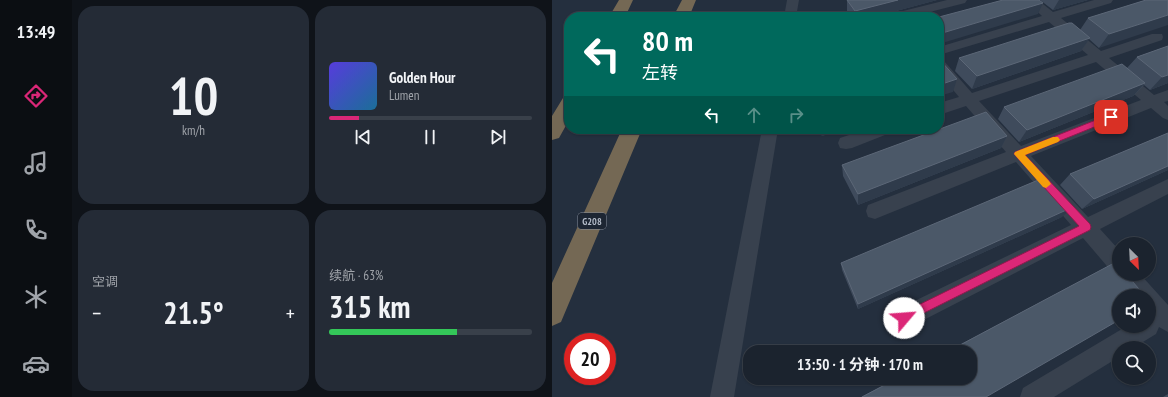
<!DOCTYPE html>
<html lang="zh">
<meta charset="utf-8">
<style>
:root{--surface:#1b232e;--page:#242b36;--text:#f1f3f6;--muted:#a0a4aa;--line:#39404a;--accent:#db2777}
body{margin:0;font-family:"PT Sans Narrow","Noto Sans SC",sans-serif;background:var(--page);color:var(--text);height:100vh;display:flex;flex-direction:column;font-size:15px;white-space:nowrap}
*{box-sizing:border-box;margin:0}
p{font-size:13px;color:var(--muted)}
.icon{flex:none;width:22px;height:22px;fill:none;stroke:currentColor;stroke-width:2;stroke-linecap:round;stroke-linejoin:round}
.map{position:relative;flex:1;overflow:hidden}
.details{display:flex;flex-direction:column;gap:6px;padding:6px;background:#0f1319;width:480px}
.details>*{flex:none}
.hud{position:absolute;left:12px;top:12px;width:380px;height:122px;border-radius:16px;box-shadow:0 1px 3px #0004,0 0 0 1px var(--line);background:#00695c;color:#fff;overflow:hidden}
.needle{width:26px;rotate:156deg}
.fabs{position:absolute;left:560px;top:237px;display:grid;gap:8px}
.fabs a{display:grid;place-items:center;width:44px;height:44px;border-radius:50%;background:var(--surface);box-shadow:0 1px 3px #0004,0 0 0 1px var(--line);font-size:20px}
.speed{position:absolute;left:12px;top:333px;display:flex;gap:8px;font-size:20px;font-weight:700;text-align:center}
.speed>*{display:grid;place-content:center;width:52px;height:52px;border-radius:50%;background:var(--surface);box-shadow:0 1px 3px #0004,0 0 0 1px var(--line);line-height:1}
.speed .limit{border:6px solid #d22;background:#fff;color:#111}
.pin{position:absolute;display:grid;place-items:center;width:34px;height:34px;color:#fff;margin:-17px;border-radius:8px;box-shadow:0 2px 6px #0006}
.me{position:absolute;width:44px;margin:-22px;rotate:63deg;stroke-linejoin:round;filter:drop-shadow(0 0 3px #0008)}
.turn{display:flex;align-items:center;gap:14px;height:84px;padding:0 12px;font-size:18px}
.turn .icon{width:52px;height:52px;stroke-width:2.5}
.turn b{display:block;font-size:28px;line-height:34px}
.lanes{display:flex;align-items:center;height:38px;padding:0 12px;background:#0003;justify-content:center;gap:20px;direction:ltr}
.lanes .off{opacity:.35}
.big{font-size:30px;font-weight:700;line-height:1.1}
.details .card{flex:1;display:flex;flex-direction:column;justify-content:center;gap:6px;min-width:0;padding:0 14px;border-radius:16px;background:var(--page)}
.details .dial{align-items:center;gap:0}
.dial b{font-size:52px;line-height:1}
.song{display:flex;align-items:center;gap:12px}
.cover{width:48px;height:48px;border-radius:6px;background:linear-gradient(135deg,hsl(250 70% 55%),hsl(200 70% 35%))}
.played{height:4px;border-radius:2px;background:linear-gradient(90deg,var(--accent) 15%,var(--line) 15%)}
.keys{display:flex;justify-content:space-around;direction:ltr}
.heat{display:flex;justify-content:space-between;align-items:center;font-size:22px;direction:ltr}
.charge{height:6px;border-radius:3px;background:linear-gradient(90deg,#34c759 63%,var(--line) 0)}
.details .tiles{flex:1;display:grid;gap:6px;grid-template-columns:repeat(2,1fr)}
.trip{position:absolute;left:191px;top:345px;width:234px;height:40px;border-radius:16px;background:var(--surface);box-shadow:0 1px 3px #0004,0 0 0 1px var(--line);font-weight:700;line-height:40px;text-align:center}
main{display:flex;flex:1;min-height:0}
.menu{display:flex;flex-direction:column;width:72px;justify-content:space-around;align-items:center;background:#0b0e12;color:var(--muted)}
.menu .icon{width:28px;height:28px}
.menu .current{color:var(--accent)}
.menu b{font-size:18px;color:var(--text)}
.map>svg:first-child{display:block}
</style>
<main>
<nav class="menu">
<b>13:49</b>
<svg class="icon current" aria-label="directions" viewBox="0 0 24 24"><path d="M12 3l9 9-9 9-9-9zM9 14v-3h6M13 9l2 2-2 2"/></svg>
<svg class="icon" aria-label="music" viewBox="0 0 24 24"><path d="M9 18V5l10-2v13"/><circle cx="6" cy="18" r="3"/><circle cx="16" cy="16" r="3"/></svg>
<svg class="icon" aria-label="phone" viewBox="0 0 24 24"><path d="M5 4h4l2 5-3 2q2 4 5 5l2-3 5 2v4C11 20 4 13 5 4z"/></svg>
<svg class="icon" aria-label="climate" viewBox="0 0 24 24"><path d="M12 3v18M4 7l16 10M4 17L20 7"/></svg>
<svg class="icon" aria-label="car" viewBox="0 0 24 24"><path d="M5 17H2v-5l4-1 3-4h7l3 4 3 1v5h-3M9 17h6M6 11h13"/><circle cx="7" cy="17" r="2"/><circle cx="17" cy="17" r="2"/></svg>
</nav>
<section class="details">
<div class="tiles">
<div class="card dial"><b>10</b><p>km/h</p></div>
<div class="card">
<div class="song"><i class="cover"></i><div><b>Golden Hour</b><p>Lumen</p></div></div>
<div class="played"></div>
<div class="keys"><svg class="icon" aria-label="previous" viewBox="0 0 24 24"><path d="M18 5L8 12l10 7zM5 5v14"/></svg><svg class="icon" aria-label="pause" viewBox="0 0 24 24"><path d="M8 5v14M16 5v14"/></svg><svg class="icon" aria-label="next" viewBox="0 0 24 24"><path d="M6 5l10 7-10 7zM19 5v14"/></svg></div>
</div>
<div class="card"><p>空调</p>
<div class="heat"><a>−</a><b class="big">21.5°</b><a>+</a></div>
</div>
<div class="card"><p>续航 · 63%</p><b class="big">315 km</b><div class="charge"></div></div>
</div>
</section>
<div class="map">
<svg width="616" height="397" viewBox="0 0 616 397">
<rect width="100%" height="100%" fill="#242f3e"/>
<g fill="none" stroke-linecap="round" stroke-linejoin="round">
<path fill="#38414e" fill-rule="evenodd" d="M235 0H247L244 17H232Z
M395 0H415L413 3 358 17 341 16 343 13Z
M473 0H486L501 12 542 0H561L559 3 509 18 549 51 600 34H610L611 37 610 40 557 58 602 95 616 90V101L612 102 616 106V120L611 118 599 108 479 156 536 217 616 179V194L548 229 567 250V274H588L616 305V332L607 327 604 334 581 348H567V357L502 397H468L471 388 575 326H597V296H580L568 281 565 274 560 272 531 238 360 326 352 329 344 326 341 318 344 310 519 225 464 162 323 219 316 217 314 211 316 205 454 152 414 106 387 115V103L407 97 387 73V59L392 61 420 93 536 55 497 22 387 55V47L490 16ZM544 62 589 100 469 146 427 101Z
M210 129H226L182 397H158Z
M315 129H340L338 133 300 148 294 149 288 148 286 143 288 138Z"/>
<path fill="#746854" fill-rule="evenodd" d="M67 0H81L73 17H57Z
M130 0H144L137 17H121Z
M17 96V120L7 138 0 140V116L11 98Z
M70 129H90L9 322 0 326V283Z"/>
</g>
<path fill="#3f4b5c" d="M295 0H385L322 17H300L295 11Z
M488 0H536L501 10Z
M594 0 547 48 537 39 529 51 420 89 403 71 407 58 528 30 536 18Z
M616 46V83L598 90 592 85 581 96 467 142 446 119 452 107 575 68 585 57Z
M266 129H291L270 136Z
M616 133V170L530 209 508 185 518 174Z
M455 136 449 148 306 205 291 176 290 165Z
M510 217 306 309 290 270 289 263Z
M564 262 434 397H309L345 378H418V352H394Z
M616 394V397H611Z"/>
<path fill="#2f3b4b" d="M346 0H385L322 17H303V11Z
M507 0H536L501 10Z
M491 3 486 14 387 44V34Z
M616 15V25L547 48 557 34Z
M538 38 529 51 420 89 425 76Z
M616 75V83L598 90 610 77Z
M405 79 401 92 387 96V85Z
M593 83 581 96 467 142 475 130Z
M269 129H291L270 136Z
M455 136 449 148 306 205V194Z
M616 166V170L530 209 542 199Z
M521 207 510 217 306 309V304Z"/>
<path fill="#4b5868" stroke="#5c6777" d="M295 0H346L303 11Z
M451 0H487L491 3 387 34V17Z
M594 0H616V15L557 34 536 18Z
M517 23H520L538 38 425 76 407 58Z
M616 46V75L610 77 585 57Z
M387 60H388L405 79 387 85Z
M570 64 593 83 475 130 452 107Z
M434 112 455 136 306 194 290 165Z
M616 133V166L542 199 518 174Z
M491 178 495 183 498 182 521 207 306 304 289 263Z
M564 262 567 266V274H574L593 296H567V320L434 397H310L346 378H418V352H395Z"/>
<path fill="#db2777" stroke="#8e194d" d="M559 114 562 115V119L473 155 538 224 539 227 538 230 352 323 348 321 346 318 348 314 527 226 462 154 463 152Z"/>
<path fill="#f59e0b" d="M501 137H506L508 140 506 142 473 155 497 181 499 184 494 188 491 187 462 154 463 152Z"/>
<g text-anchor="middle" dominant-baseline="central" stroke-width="4" stroke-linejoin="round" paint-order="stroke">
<rect fill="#1d2633" stroke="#878f9c" stroke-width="1" x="26" y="213" width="28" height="16" rx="3"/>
<g font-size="10" font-weight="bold" fill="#b4bcc9">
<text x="40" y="221">G208</text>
</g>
</g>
</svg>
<div class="fabs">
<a><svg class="needle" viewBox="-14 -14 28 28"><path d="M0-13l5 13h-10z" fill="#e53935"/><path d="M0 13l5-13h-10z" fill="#a0a4aa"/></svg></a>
<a><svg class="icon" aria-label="sound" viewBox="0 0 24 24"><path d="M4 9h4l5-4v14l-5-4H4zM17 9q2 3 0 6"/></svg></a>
<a><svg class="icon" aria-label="search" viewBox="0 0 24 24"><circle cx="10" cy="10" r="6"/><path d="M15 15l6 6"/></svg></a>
</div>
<div class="speed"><div class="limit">20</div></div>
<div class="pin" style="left:559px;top:117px;background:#d93025"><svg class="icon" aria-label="arrive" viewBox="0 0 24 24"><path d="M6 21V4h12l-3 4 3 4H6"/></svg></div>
<svg class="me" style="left:352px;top:318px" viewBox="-20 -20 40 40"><circle r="19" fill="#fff"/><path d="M0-13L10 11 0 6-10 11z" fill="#db2777"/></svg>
<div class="trip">13:50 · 1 分钟 · 170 m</div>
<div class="hud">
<div class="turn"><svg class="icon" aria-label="left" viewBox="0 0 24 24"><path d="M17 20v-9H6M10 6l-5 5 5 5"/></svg><div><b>80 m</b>左转</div></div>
<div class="lanes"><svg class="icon" aria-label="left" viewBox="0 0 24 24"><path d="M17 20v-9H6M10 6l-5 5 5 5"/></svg><svg class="icon off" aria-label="ahead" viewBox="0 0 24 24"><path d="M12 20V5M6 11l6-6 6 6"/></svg><svg class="icon off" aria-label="right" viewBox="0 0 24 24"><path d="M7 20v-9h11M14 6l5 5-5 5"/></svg></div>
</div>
</div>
</main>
